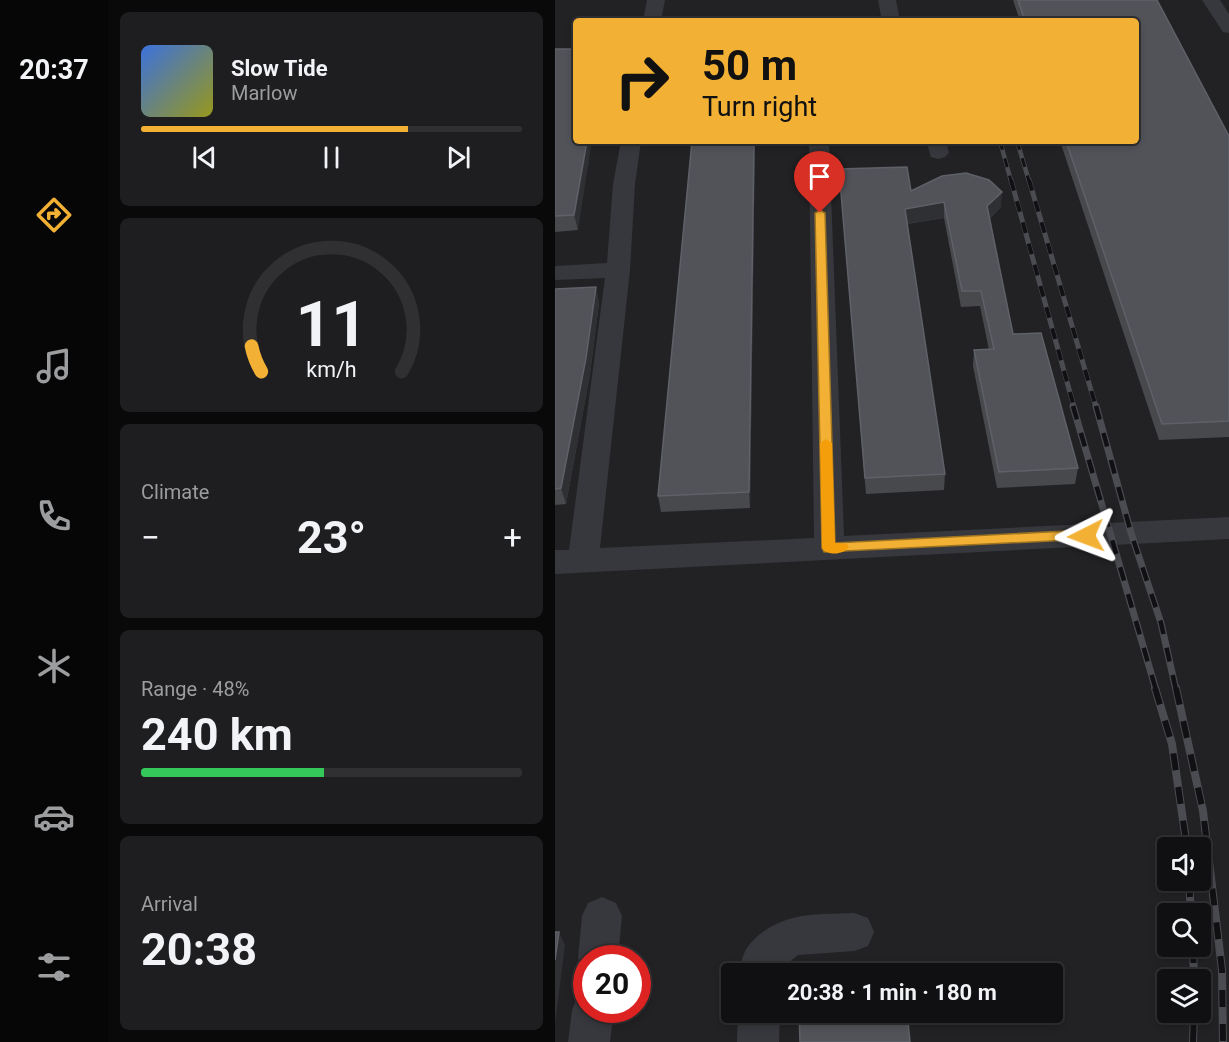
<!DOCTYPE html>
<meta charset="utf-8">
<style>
:root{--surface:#101012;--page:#1e1e20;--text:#f1f3f6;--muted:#9c9d9f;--line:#303032;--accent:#f2b134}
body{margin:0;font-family:Roboto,sans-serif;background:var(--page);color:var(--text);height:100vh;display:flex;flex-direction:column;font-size:22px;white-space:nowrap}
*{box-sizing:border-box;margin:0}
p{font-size:20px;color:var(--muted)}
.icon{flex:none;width:33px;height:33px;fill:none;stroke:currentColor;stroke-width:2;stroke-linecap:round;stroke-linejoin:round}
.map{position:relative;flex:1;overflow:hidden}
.drawer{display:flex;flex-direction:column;gap:12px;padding:12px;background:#09090a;width:447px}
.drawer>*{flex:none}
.banner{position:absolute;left:18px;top:18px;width:566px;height:126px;border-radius:6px;box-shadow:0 3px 9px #0003,0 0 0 2px var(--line);background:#f2b134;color:#111;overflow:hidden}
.buttons{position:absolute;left:602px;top:837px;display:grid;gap:12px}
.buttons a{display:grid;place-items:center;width:54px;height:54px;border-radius:6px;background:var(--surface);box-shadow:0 3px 9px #0003,0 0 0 2px var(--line);font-size:30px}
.speed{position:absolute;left:18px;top:945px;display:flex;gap:12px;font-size:30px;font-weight:700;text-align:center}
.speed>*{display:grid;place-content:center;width:78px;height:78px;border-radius:50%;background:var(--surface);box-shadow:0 3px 9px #0003,0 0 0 2px var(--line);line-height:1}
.speed .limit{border:9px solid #d22;background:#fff;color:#111}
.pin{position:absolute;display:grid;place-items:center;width:51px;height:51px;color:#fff;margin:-62px -26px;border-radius:50% 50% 50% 0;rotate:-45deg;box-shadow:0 0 6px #0007}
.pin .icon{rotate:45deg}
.me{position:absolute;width:66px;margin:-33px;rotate:267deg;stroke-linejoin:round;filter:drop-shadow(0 0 4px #0008)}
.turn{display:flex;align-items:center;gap:21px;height:126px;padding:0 30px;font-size:27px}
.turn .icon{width:78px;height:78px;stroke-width:2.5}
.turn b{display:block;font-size:42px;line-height:51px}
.big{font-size:45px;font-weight:700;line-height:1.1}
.drawer .tile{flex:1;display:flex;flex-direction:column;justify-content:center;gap:9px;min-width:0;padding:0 21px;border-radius:9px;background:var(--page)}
.drawer .dial{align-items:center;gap:0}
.dial svg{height:156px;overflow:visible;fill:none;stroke:var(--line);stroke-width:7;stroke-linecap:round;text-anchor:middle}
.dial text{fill:var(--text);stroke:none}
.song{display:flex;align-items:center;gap:18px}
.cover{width:72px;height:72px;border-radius:9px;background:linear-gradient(135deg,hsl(220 70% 55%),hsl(60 70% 35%))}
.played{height:6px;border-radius:3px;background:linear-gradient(90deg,var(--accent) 70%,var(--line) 70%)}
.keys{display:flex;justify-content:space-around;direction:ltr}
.heat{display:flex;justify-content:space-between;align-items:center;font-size:33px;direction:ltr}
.charge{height:9px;border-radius:4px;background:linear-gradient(90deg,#34c759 48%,var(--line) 0)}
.trip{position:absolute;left:166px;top:963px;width:342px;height:60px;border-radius:6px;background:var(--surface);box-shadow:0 3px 9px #0003,0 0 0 2px var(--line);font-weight:700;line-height:60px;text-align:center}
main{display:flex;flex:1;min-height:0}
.menu{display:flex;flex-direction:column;width:108px;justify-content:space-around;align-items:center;background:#060607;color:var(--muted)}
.menu .icon{width:42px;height:42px}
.menu .current{color:var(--accent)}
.menu b{font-size:27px;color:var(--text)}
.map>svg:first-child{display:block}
</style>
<main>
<nav class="menu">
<b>20:37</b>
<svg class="icon current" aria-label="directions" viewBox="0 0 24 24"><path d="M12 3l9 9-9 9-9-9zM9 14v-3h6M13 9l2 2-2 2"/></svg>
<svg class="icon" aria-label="music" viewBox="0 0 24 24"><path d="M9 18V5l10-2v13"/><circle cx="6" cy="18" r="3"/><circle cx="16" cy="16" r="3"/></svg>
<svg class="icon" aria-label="phone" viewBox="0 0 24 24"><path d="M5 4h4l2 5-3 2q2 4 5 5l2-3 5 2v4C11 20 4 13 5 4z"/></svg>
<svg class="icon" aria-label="climate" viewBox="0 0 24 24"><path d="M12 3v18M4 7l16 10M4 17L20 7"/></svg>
<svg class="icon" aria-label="car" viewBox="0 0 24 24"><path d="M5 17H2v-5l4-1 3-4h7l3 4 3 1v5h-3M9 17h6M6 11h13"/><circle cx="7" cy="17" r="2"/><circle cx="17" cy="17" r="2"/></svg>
<svg class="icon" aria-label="filters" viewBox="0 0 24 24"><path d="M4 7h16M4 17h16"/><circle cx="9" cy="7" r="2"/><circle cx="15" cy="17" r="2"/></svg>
</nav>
<section class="drawer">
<div class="tile">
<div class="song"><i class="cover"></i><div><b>Slow Tide</b><p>Marlow</p></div></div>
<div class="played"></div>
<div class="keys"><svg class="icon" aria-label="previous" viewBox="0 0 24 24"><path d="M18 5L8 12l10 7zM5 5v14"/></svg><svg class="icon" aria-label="pause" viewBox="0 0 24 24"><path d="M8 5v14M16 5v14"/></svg><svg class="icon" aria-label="next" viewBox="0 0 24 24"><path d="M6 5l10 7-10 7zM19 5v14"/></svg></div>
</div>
<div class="tile dial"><svg viewBox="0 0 100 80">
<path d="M14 69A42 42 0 1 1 86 69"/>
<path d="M14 69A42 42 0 0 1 9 56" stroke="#f2b134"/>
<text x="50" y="56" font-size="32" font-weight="700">11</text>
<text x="50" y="72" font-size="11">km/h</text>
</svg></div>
<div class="tile"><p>Climate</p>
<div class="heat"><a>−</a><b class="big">23°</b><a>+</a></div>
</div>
<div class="tile"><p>Range · 48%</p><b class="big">240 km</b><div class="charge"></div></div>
<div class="tile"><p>Arrival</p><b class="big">20:38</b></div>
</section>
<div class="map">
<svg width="674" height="1042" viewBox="0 0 674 1042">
<rect width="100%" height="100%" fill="#161618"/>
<path fill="#222225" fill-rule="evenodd" d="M0 0H674V1042H0ZM21 21H580V141H21ZM612 848H645V880H612ZM612 914H645V946H612ZM32 958H82V1010H32ZM177 974H498V1012H177ZM612 980H645V1012H612Z"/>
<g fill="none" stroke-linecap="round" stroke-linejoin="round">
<path fill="#37383d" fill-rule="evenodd" d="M92 0H110L106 21H88Z
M323 0H341L345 21H327Z
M647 0H665L674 14V33L668 32Z
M66 141H86L80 184 75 270 45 548 259 538 254 141H274L289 536 674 517V539L0 574V550H14L50 278 0 280V266L52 263 58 184Z
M371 141H391L394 153 390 157 383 159 376 157Z
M47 897 61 903 67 916 63 958H32V973L29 972 23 958 27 916 33 903Z
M299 913 313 918 319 932 313 946 299 951 243 955 226 969V974H185C186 955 191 946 205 934 236 911 262 915 299 913Z
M32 992V1010H59L55 1042H13L17 1010 23 995Z
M183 1012H225L224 1042H182Z"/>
<defs>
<path id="rail-far3" d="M445 141 456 181
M462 141 474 181"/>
<path id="rail-far2" d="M456 180 519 407
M474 180 541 407"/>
<path id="rail-far1" d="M518 406 601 690
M541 406 576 533 606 623 621 690"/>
<path id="rail" d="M600 688 617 744 632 848
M621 688 648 811 667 970 668 1042
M634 880 636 914
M638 946 639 980
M638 1042 639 1012"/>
</defs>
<use href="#rail-far3" stroke="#4a4c52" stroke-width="4.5"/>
<use href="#rail-far2" stroke="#4a4c52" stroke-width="5"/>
<use href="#rail-far1" stroke="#4a4c52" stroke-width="7"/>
<use href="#rail" stroke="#4a4c52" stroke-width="8"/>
<use href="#rail-far3" stroke="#111113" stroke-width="3" stroke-dasharray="9" stroke-linecap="butt"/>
<use href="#rail-far2" stroke="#111113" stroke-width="4" stroke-dasharray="11" stroke-linecap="butt"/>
<use href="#rail-far1" stroke="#111113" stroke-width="4.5" stroke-dasharray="14" stroke-linecap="butt"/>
<use href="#rail" stroke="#111113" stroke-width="6" stroke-dasharray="17" stroke-linecap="butt"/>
</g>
<path fill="#47494d" d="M458 0H602L674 136V437L604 440 505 141H580V21H465Z
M0 49 23 230 0 232Z
M200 141 195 508 106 512 103 496Z
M284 169 356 191 446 207 435 218 458 334 523 468 520 484 442 488 418 366 419 350H434L425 306 406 307 389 218 352 224 390 474 389 490 311 494Z
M41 287 44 303 35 374 11 504 0 505V289Z"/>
<path fill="#2f3033" d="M32 141H37L23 230 19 215Z
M199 141H200L195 508 194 492Z
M447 192 446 207 431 221 432 206Z
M389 202V218L350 224V209Z
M41 287 44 303 35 374 11 504 6 488Z
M4 932 10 945 0 1024V960Z"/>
<path fill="#525359" stroke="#5f6168" stroke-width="1.5" d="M463 0H602L674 136V421L607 424 511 141H580V21H470Z
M0 49H21V141H32L19 215 0 216Z
M137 141H199L194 492 103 496Z
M352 167 356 191 387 176 411 173 434 180 447 192 432 206 458 334 486 333 523 468 444 472 419 350 439 349 426 291H407L389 202 350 209 390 474 310 478 284 169Z
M41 287 31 358 6 488 0 489V289Z
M0 932H4L0 960Z
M244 1012H352L355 1042H245Z"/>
<path fill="#f2b134" stroke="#9d7322" stroke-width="1.5" d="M265 210 270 213 280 543 531 530 538 536 536 539 269 552 267 548 260 213Z"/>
<path fill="#f59e0b" d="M271 439 277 443 280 543 292 544 294 547C289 555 272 556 267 548L265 443Z"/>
</svg>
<div class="buttons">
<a><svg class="icon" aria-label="sound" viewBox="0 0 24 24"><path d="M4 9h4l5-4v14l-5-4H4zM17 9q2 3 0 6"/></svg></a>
<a><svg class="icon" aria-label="search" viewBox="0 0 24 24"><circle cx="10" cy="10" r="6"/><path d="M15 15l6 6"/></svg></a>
<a><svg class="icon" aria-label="layers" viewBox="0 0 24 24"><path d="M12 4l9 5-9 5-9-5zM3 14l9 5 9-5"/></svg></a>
</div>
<div class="speed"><div class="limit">20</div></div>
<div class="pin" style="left:265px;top:213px;background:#d93025"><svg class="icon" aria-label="arrive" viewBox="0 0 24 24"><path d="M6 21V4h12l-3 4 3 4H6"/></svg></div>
<svg class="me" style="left:531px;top:536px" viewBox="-20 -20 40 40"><path d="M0-17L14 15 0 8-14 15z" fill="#f2b134" stroke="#fff" stroke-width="4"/></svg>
<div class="trip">20:38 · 1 min · 180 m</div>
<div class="banner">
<div class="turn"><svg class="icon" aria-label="right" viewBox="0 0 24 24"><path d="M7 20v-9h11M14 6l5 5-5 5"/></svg><div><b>50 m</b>Turn right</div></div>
</div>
</div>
</main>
